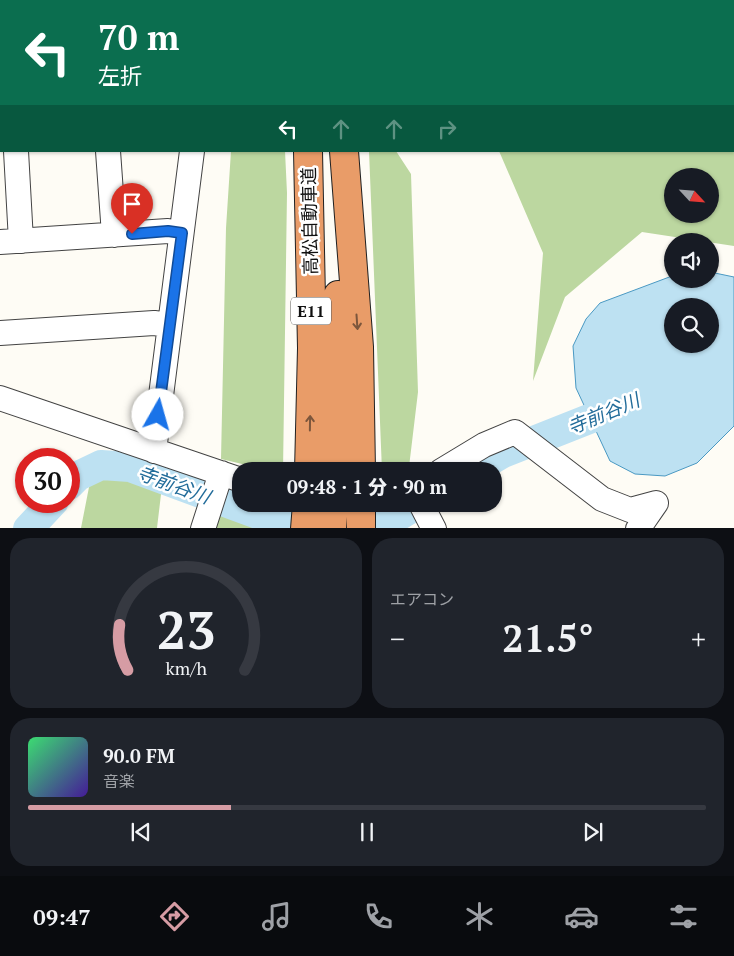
<!DOCTYPE html>
<html lang="ja">
<meta charset="utf-8">
<style>
:root{--surface:#171b24;--page:#20242c;--text:#f1f3f6;--muted:#9ea1a6;--line:#363941;--accent:#d69ca4}
body{margin:0;font-family:"PT Serif","Noto Sans JP",serif;background:var(--page);color:var(--text);height:100vh;display:flex;flex-direction:column;font-size:19px;white-space:nowrap}
*{box-sizing:border-box;margin:0}
p{font-size:16px;color:var(--muted)}
.icon{flex:none;width:28px;height:28px;fill:none;stroke:currentColor;stroke-width:2;stroke-linecap:round;stroke-linejoin:round}
.map{position:relative;height:528px;overflow:hidden}
.drawer{display:flex;flex-direction:column;gap:10px;padding:10px;background:#0d0f14;flex:1}
.drawer>*{flex:none}
.guide{position:absolute;left:0px;top:0px;width:735px;height:152px;box-shadow:0 1px 4px #0004;background:#0b6e4f;color:#fff;overflow:hidden}
.needle{width:32px;rotate:116deg}
.controls{position:absolute;left:664px;top:168px;display:grid;gap:10px}
.controls a{display:grid;place-items:center;width:55px;height:55px;border-radius:50%;background:var(--surface);box-shadow:0 1px 4px #0004;font-size:25px}
.speed{position:absolute;left:15px;top:448px;display:flex;gap:10px;font-size:25px;font-weight:700;text-align:center}
.speed>*{display:grid;place-content:center;width:65px;height:65px;border-radius:50%;background:var(--surface);box-shadow:0 1px 4px #0004;line-height:1}
.speed .limit{border:8px solid #d22;background:#fff;color:#111}
.pin{position:absolute;display:grid;place-items:center;width:42px;height:42px;color:#fff;margin:-51px -21px;border-radius:50% 50% 50% 0;rotate:-45deg;box-shadow:0 0 5px #0007}
.pin .icon{rotate:45deg}
.me{position:absolute;width:55px;margin:-28px;rotate:7deg;stroke-linejoin:round;filter:drop-shadow(0 0 4px #0008)}
.turn{display:flex;align-items:center;gap:18px;height:105px;padding:0 15px;font-size:22px}
.turn .icon{width:65px;height:65px;stroke-width:2.5}
.turn b{display:block;font-size:35px;line-height:42px}
.lanes{display:flex;align-items:center;height:48px;padding:0 15px;background:#0003;justify-content:center;gap:25px;direction:ltr}
.lanes .off{opacity:.35}
.big{font-size:38px;font-weight:800;line-height:1.1}
.drawer .widget{flex:1;display:flex;flex-direction:column;justify-content:center;gap:8px;min-width:0;padding:0 18px;border-radius:20px;background:var(--page)}
.drawer .dial{align-items:center;gap:0}
.dial svg{height:130px;overflow:visible;fill:none;stroke:var(--line);stroke-width:7;stroke-linecap:round;text-anchor:middle}
.dial text{fill:var(--text);stroke:none}
.song{display:flex;align-items:center;gap:15px}
.cover{width:60px;height:60px;border-radius:8px;background:linear-gradient(135deg,hsl(140 70% 55%),hsl(260 70% 35%))}
.played{height:5px;border-radius:2px;background:linear-gradient(90deg,var(--accent) 30%,var(--line) 30%)}
.keys{display:flex;justify-content:space-around;direction:ltr}
.heat{display:flex;justify-content:space-between;align-items:center;font-size:28px;direction:ltr}
.drawer .tiles{flex:1;display:grid;gap:10px;grid-template-columns:1fr 1fr}
.widget:last-child{grid-column:span 2}
.trip{position:absolute;left:232px;top:462px;width:270px;height:50px;border-radius:20px;background:var(--surface);box-shadow:0 1px 4px #0004;font-weight:800;line-height:50px;text-align:center}
.tab-bar{display:flex;height:80px;justify-content:space-around;align-items:center;background:#090b0e;color:var(--muted)}
.tab-bar .icon{width:35px;height:35px}
.tab-bar .selected{color:var(--accent)}
.tab-bar b{font-size:22px;color:var(--text)}
.map>svg:first-child{display:block}
</style>
<div class="map">
<svg width="734" height="529" viewBox="0 0 734 529">
<rect width="100%" height="100%" fill="#fefcf5"/>
<path fill="#bcd7a0" fill-rule="evenodd" d="M364 0H734V246L642 232 565 297 533 381 543 253 499 151H734V1ZM672 176H710V214H672Z
M231 151H285L287 193 283 471H272L221 459 226 228Z
M369 151H396L411 174 418 392 409 467 403 471H382Z
M110 471 162 486 157 528H81L91 477Z
M221 514 283 528 215 529Z"/>
<path fill="#bde1f2" stroke="#4a99c3" fill-rule="evenodd" d="M710 272 734 277V426L697 463 665 476 635 474 610 461 576 388 573 346 586 319 600 303 672 276V279H710ZM672 306H710V344H672Z"/>
<g fill="none" stroke-linecap="round" stroke-linejoin="round">
<path stroke="#bde1f2" stroke-width="30" d="M472 471 503 453 627 404
M69 485 78 476 101 465 130 467 282 523
M28 529 54 501
M377 529 418 504"/>
<defs>
<path id="minor" d="M7 0V1
M98 0 99 1
M210 1V0
M16 151 21 241
M108 151 114 235
M0 242 168 231 181 233
M0 333 154 323 169 325
M0 398 241 480
M154 451 192 151
M441 471 484 445 515 432 602 499 630 510 656 503 638 529
M421 504 434 529
M203 529 221 473"/>
<path id="highway" d="M302 0V1
M333 0V1
M308 151 312 348 309 471
M344 151 359 347 361 471
M335 471 338 295
M361 504V529
M305 529 307 504
M332 529 334 504"/>
</defs>
<use href="#minor" stroke="#434343" stroke-width="26"/>
<use href="#highway" stroke="#212121" stroke-width="30"/>
<use href="#minor" stroke="#fff" stroke-width="24"/>
<use href="#highway" stroke="#e99c68" stroke-width="28"/>
</g>
<defs><path id="oneway-shaft" d="M-6 0H5M1.5-3L5.5 0L1.5 3" fill="none" stroke-width="1.6" stroke-linecap="round" stroke-linejoin="round" transform="scale(1.25)"/></defs>
<g stroke="#7c563c">
<use href="#oneway-shaft" transform="translate(357 322) rotate(86)"/>
<use href="#oneway-shaft" transform="translate(310 423) rotate(-89)"/>
</g>
<g fill="none" stroke-linecap="round" stroke-linejoin="round">
<defs>
<path id="route" d="M132 234 168 231 182 233 158 415"/>
</defs>
<use href="#route" stroke="#114b97" stroke-width="12"/>
<use href="#route" stroke="#1a73e8" stroke-width="9"/>
</g>
<g text-anchor="middle" dominant-baseline="central" stroke-width="5" stroke-linejoin="round" paint-order="stroke">
<rect fill="#fff" stroke="#585858" stroke-width="1" x="291" y="297.5" width="40" height="27" rx="4"/>
<g font-size="16" font-weight="bold" fill="#101010">
<text x="311" y="311">E11</text>
</g>
<g font-size="18" fill="#101010" stroke="#fff">
<text transform="translate(309 221) rotate(-91)">高松自動車道</text>
</g>
<g font-size="19" font-style="italic" fill="#226c9a" stroke="#fff">
<text transform="translate(603 413) rotate(-23)">寺前谷川</text>
<text transform="translate(174 484) rotate(20)">寺前谷川</text>
</g>
</g>
</svg>
<div class="controls">
<a><svg class="needle" viewBox="-14 -14 28 28"><path d="M0-13l5 13h-10z" fill="#e53935"/><path d="M0 13l5-13h-10z" fill="#9ea1a6"/></svg></a>
<a><svg class="icon" aria-label="sound" viewBox="0 0 24 24"><path d="M4 9h4l5-4v14l-5-4H4zM17 9q2 3 0 6"/></svg></a>
<a><svg class="icon" aria-label="search" viewBox="0 0 24 24"><circle cx="10" cy="10" r="6"/><path d="M15 15l6 6"/></svg></a>
</div>
<div class="speed"><div class="limit">30</div></div>
<div class="pin" style="left:132px;top:234px;background:#d93025"><svg class="icon" aria-label="arrive" viewBox="0 0 24 24"><path d="M6 21V4h12l-3 4 3 4H6"/></svg></div>
<svg class="me" style="left:158px;top:415px" viewBox="-20 -20 40 40"><circle r="19" fill="#fff"/><path d="M0-13L10 11 0 6-10 11z" fill="#1a73e8"/></svg>
<div class="trip">09:48 · 1 分 · 90 m</div>
<div class="guide">
<div class="turn"><svg class="icon" aria-label="left" viewBox="0 0 24 24"><path d="M17 20v-9H6M10 6l-5 5 5 5"/></svg><div><b>70 m</b>左折</div></div>
<div class="lanes"><svg class="icon" aria-label="left" viewBox="0 0 24 24"><path d="M17 20v-9H6M10 6l-5 5 5 5"/></svg><svg class="icon off" aria-label="ahead" viewBox="0 0 24 24"><path d="M12 20V5M6 11l6-6 6 6"/></svg><svg class="icon off" aria-label="ahead" viewBox="0 0 24 24"><path d="M12 20V5M6 11l6-6 6 6"/></svg><svg class="icon off" aria-label="right" viewBox="0 0 24 24"><path d="M7 20v-9h11M14 6l5 5-5 5"/></svg></div>
</div>
</div>
<section class="drawer">
<div class="tiles">
<div class="widget dial"><svg viewBox="0 0 100 80">
<path d="M14 69A42 42 0 1 1 86 69"/>
<path d="M14 69A42 42 0 0 1 9 41" stroke="#d69ca4"/>
<text x="50" y="56" font-size="32" font-weight="700">23</text>
<text x="50" y="72" font-size="11">km/h</text>
</svg></div>
<div class="widget"><p>エアコン</p>
<div class="heat"><a>−</a><b class="big">21.5°</b><a>+</a></div>
</div>
<div class="widget">
<div class="song"><i class="cover"></i><div><b>90.0 FM</b><p>音楽</p></div></div>
<div class="played"></div>
<div class="keys"><svg class="icon" aria-label="previous" viewBox="0 0 24 24"><path d="M18 5L8 12l10 7zM5 5v14"/></svg><svg class="icon" aria-label="pause" viewBox="0 0 24 24"><path d="M8 5v14M16 5v14"/></svg><svg class="icon" aria-label="next" viewBox="0 0 24 24"><path d="M6 5l10 7-10 7zM19 5v14"/></svg></div>
</div>
</div>
</section>
<nav class="tab-bar">
<b>09:47</b>
<svg class="icon selected" aria-label="directions" viewBox="0 0 24 24"><path d="M12 3l9 9-9 9-9-9zM9 14v-3h6M13 9l2 2-2 2"/></svg>
<svg class="icon" aria-label="music" viewBox="0 0 24 24"><path d="M9 18V5l10-2v13"/><circle cx="6" cy="18" r="3"/><circle cx="16" cy="16" r="3"/></svg>
<svg class="icon" aria-label="phone" viewBox="0 0 24 24"><path d="M5 4h4l2 5-3 2q2 4 5 5l2-3 5 2v4C11 20 4 13 5 4z"/></svg>
<svg class="icon" aria-label="climate" viewBox="0 0 24 24"><path d="M12 3v18M4 7l16 10M4 17L20 7"/></svg>
<svg class="icon" aria-label="car" viewBox="0 0 24 24"><path d="M5 17H2v-5l4-1 3-4h7l3 4 3 1v5h-3M9 17h6M6 11h13"/><circle cx="7" cy="17" r="2"/><circle cx="17" cy="17" r="2"/></svg>
<svg class="icon" aria-label="filters" viewBox="0 0 24 24"><path d="M4 7h16M4 17h16"/><circle cx="9" cy="7" r="2"/><circle cx="15" cy="17" r="2"/></svg>
</nav>
